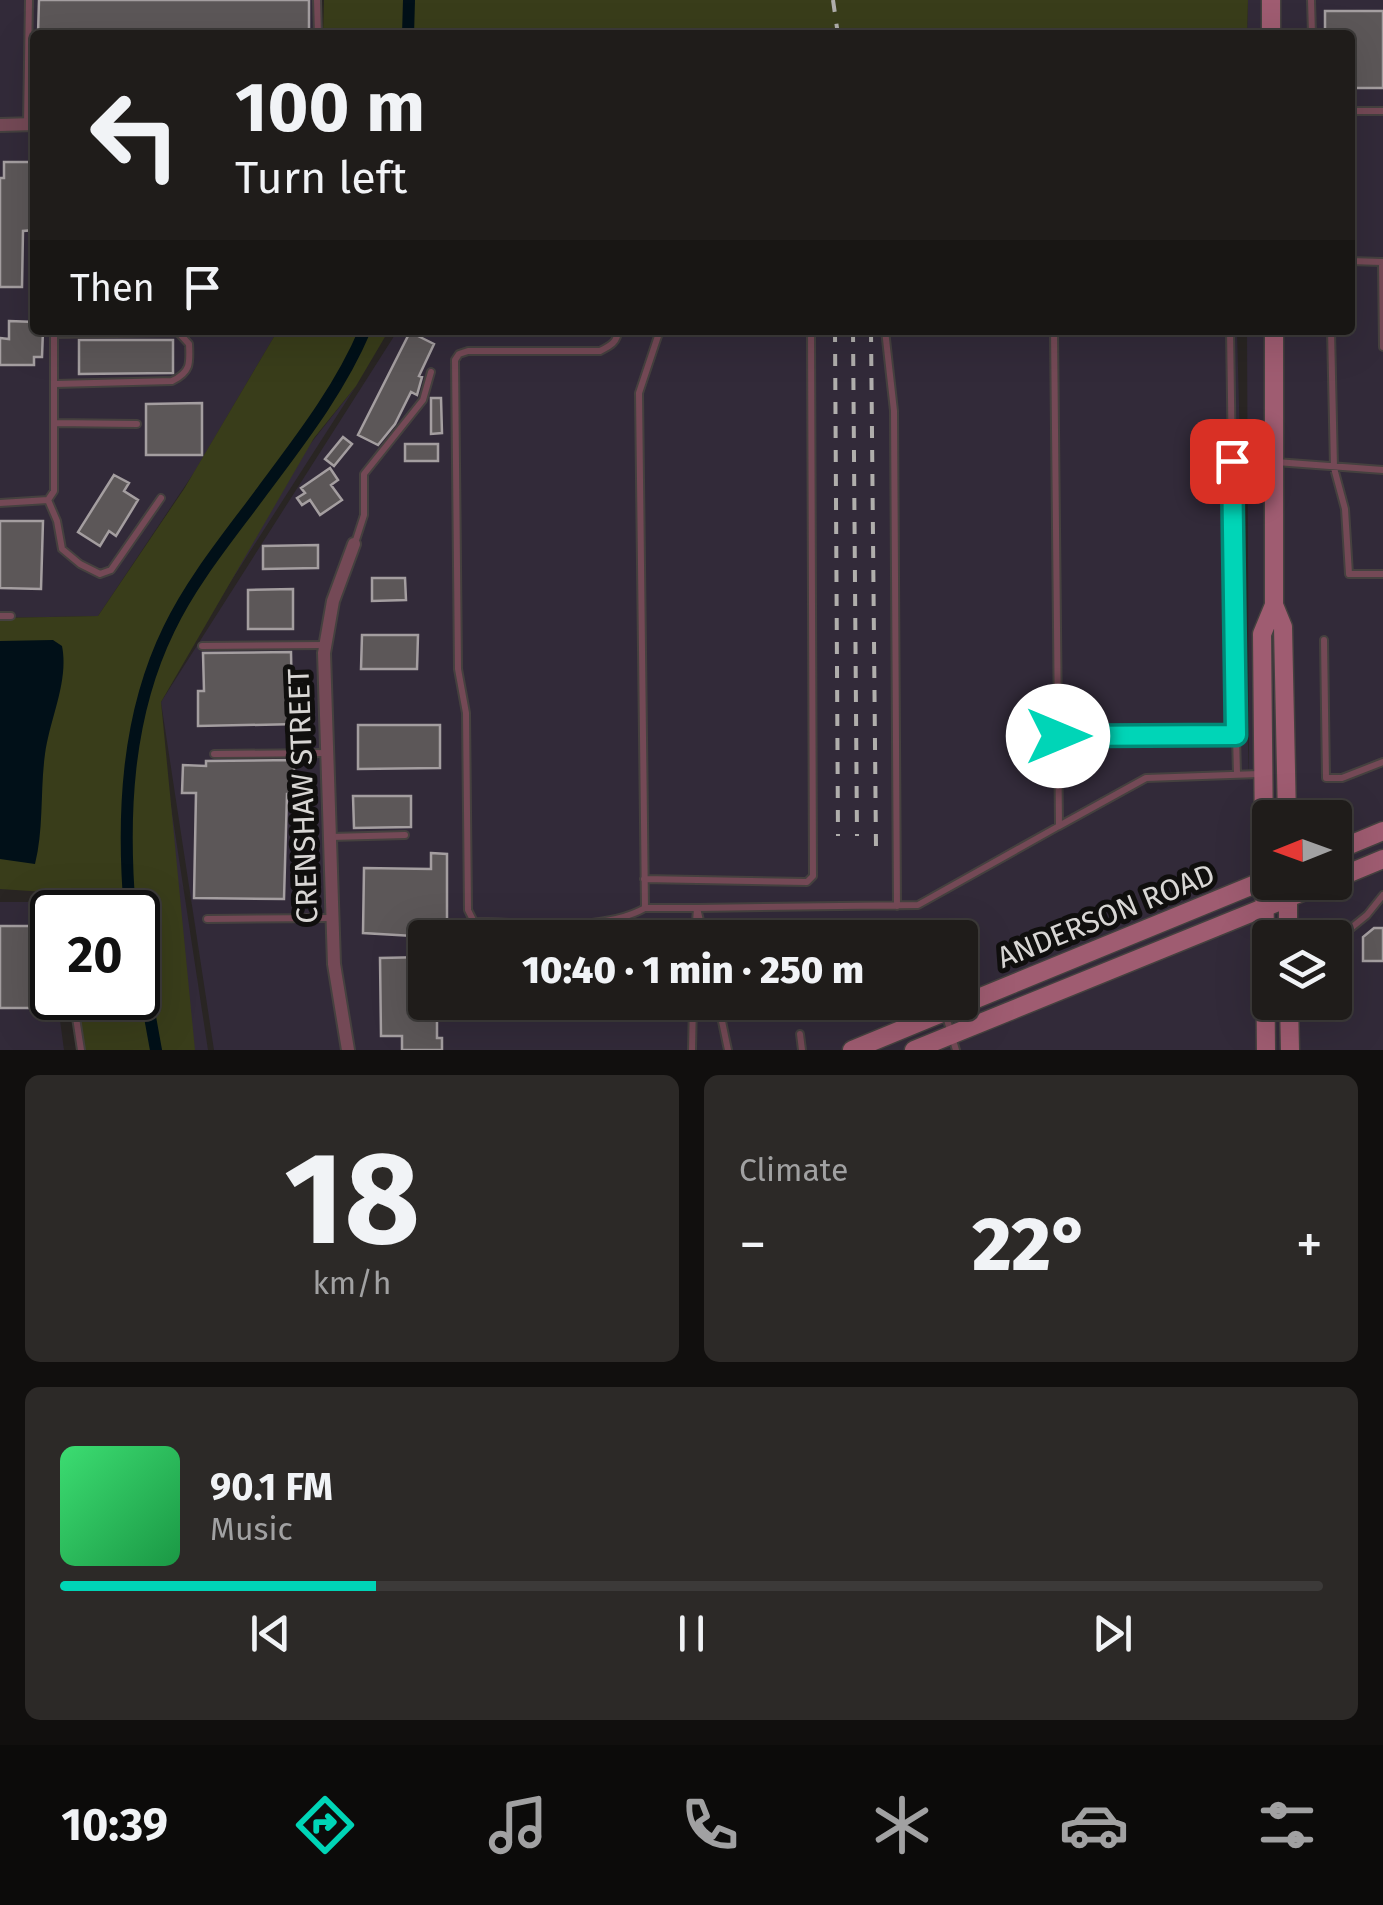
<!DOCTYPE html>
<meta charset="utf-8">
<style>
:root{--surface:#1f1c1a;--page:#2c2927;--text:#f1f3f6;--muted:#a1a1a2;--line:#3c3a39;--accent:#00d5b7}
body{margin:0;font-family:"Fira Sans",sans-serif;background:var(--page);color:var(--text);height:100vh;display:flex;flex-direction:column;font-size:38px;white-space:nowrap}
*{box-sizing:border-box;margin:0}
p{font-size:32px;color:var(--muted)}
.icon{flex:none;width:55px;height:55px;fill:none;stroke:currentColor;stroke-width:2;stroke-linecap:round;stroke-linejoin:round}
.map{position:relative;height:1050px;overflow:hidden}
.drawer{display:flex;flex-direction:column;gap:25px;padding:25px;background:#110f0e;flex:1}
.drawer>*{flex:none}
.guide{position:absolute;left:30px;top:30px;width:1325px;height:305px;border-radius:10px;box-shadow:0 10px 40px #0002,0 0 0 2px var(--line);background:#1f1c1a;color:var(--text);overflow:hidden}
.needle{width:65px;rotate:269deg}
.fabs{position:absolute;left:1252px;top:800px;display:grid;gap:20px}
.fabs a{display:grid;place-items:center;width:100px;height:100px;border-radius:10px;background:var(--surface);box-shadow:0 10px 40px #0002,0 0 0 2px var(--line);font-size:50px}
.speed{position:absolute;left:30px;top:890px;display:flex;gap:20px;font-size:50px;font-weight:700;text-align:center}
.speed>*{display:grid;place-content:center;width:130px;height:130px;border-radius:50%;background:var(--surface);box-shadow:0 10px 40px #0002,0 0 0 2px var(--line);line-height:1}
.speed .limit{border:5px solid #111;border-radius:15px;background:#fff;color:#111}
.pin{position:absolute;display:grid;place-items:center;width:85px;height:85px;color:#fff;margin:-42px;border-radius:20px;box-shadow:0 5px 15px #0006}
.me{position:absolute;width:110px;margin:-55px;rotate:90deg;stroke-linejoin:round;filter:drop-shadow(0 0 8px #0008)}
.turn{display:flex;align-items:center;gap:35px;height:210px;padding:0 40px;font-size:45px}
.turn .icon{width:130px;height:130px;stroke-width:2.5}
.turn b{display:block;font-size:70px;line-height:85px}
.then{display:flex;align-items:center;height:95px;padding:0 40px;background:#0003;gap:20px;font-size:38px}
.big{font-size:75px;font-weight:800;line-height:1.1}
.drawer .card{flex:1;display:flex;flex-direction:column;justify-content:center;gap:15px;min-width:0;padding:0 35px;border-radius:15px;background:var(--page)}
.drawer .dial{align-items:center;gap:0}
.dial b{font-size:130px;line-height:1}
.song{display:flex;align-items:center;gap:30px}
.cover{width:120px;height:120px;border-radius:15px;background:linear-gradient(135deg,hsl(140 70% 55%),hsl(140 70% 35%))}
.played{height:10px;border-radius:5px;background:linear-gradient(90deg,var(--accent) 25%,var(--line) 25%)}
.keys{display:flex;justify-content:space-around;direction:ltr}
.heat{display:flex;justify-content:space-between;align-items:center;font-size:55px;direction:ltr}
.drawer .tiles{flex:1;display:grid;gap:25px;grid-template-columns:1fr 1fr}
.card:last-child{grid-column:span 2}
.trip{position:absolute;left:408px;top:920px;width:570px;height:100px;border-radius:10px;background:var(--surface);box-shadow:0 10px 40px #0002,0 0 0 2px var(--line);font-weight:800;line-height:100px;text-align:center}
.menu{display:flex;height:160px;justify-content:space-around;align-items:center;background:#0c0b0a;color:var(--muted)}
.menu .icon{width:70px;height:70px}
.menu .current{color:var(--accent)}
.menu b{font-size:45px;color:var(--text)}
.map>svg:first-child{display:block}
</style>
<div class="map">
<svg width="1383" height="1050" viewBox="0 0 1383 1050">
<rect width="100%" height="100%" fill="#292523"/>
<path fill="#322a39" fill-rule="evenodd" d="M0 0H318L320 35H35V330H278L195 471 98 616 0 618Z
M1248 0H1383V1050H214L161 702 398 330H1237L1249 784 1247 330H1350V35H1247ZM1270 818H1335V882H1270ZM425 938H960V1002H425ZM1270 938H1335V1002H1270Z
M356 386 176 667 281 481Z
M159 727 208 1050H171Z
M0 902H44L52 965V998H57L64 1050H0Z"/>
<path fill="#393d1a" d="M324 0H1248L1247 35H323Z
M278 330H389L356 386 314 438 161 702 195 1050H83L76 998H138V912H64L61 893 0 889V618L98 616 184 489Z"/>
<path fill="#011018" d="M53 640 62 646C69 681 50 718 45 754 40 790 44 828 35 864L0 859V641Z"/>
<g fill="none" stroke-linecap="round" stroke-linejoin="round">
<path stroke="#011018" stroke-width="12" d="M408 35 409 0
M130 912C122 817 126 717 169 629 193 579 230 535 263 490 301 439 340 389 365 330
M138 951 156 1050"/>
</g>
<path fill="#5c5758" stroke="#a49ea0" stroke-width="2.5" d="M39 0H309V35H38Z
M1325 11H1383V88H1350V35H1325Z
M4 162H35V230L23 231 22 287H0V178H4Z
M9 321 35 322V330H43L42 357H34V365H0V338L9 339Z
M410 332 434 344 419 376 422 377 417 395 411 392 395 424 378 445 358 435Z
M79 340H173V373L79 374Z
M431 398H441L442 433 431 434Z
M202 403V455H146V404Z
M343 437 352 444 334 466 325 459Z
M405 444H438V461H405Z
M330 468 338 480 331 485 342 500 320 515 310 500 302 505 297 498 305 493 301 488Z
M114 475 129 483 124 491 138 500 116 536 109 531 100 546 78 532Z
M0 521H43L41 589 0 588Z
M318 545V568L263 569V546Z
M372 578H405L406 600 372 601Z
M293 589V629H248V590Z
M362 635H418L417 669H361Z
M291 652 292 702H298V724L198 726V691H204L203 653Z
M358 725H440V768L358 769Z
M294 760V794H287L284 899 194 898 196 793H182L183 765 206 766V761Z
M353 796H411V827L354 828Z
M431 853 447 854V938L363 933 364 868 431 869Z
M758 923H790V938H758Z
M0 926H52L54 1008H0Z
M1374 928H1383V961H1363V937Z
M425 957V1002H437V1038H442V1050H402V1036H381L380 958Z"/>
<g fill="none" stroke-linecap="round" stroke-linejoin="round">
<defs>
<path id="lane" d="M317 0 318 35
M1311 0 1312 35
M1350 111H1383
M27 124 29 0
M1350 261 1382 262 1383 347
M618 330C618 342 610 346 600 351H468L459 354 455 360 458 669 466 713 468 910 474 922C525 922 601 933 645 908
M660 330 639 393 645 908H697L695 938
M885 330 894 411 897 906
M1230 330 1236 735
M1331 330 1334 468 1345 509 1349 574H1383
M54 423 137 424
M1276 462 1383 470
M48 500 57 521 62 549 80 564 100 574 111 570 161 498
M0 503 48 500 54 491V334L178 332 189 344C190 363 191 372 172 381L55 384
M355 543 364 515V474L423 400 431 372
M0 616H11
M1324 640 1326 778H1342L1383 762
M202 646 324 645
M1058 736 1236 735 1237 774
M214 754 326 753
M1059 826 1146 778 1259 774
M331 837 405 835
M644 879 807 882 813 876 811 330
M44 902 55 912
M207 919 331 918
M704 938 697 908 918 905 1059 826 1054 330
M1335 941 1367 915 1383 895
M73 998 81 1050
M718 1002 728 1050
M945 1013 956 1050
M800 1034 802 1050
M692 1050 693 1002"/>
<path id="street" d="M0 125 35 124
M348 1050 334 964 324 653 333 601 354 544"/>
<path id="secondary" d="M1271 0V35
M1274 605 1283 627 1287 818
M1335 851 1383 831
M1335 879 1383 859
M1288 938V882
M1289 1002 1290 1050
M852 1050 1270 878
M914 1050 1327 882
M1266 1050 1262 634 1274 605V330"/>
</defs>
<use href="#lane" stroke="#45413f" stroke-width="10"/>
<use href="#street" stroke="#45413f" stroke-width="16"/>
<use href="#secondary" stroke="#45413f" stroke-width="21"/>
<use href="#lane" stroke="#744956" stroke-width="6"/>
<use href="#street" stroke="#744956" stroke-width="12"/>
<use href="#secondary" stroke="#9f5c71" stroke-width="18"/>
<path stroke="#b0aeac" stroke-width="4" stroke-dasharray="12 12" stroke-linecap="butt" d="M833 0 838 35
M835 330 838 836
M853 330 857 836
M871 330 876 848"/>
</g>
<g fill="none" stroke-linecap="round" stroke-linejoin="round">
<defs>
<path id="route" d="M1058 736 1236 735 1232 461"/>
</defs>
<use href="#route" stroke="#008a77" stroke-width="25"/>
<use href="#route" stroke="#00d5b7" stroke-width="18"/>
</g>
<g text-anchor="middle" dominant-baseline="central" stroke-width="10" stroke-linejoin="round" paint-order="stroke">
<g font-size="30" fill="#d8d6d4" stroke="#100f0e">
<text transform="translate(303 796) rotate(-92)">CRENSHAW STREET</text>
<text transform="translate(1106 916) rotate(-22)">ANDERSON ROAD</text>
</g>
</g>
</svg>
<div class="fabs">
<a><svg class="needle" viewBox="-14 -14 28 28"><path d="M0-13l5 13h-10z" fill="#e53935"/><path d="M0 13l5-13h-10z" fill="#a1a1a2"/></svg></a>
<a><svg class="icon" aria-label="layers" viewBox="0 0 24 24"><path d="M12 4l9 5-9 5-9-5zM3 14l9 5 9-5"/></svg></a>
</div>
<div class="speed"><div class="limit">20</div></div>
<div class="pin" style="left:1232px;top:461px;background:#d93025"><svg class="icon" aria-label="arrive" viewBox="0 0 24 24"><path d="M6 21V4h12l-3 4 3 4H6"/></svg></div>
<svg class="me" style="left:1058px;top:736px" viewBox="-20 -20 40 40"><circle r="19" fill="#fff"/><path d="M0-13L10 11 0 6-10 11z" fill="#00d5b7"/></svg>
<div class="trip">10:40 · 1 min · 250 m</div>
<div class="guide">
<div class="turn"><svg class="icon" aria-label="left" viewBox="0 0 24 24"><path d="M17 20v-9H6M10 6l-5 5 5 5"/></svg><div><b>100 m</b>Turn left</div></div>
<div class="then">Then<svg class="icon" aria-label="arrive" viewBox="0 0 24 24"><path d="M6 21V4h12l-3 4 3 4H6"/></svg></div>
</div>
</div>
<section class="drawer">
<div class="tiles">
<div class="card dial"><b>18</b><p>km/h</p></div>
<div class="card"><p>Climate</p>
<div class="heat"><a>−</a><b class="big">22°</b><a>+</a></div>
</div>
<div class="card">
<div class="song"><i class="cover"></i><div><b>90.1 FM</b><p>Music</p></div></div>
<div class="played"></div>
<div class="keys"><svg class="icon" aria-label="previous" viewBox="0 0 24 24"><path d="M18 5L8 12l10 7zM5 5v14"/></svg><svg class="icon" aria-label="pause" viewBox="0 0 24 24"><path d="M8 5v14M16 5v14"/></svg><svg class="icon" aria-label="next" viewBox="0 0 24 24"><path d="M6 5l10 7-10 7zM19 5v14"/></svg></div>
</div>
</div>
</section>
<nav class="menu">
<b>10:39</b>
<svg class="icon current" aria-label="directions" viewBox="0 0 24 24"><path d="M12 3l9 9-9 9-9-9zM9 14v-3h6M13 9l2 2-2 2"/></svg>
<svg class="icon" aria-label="music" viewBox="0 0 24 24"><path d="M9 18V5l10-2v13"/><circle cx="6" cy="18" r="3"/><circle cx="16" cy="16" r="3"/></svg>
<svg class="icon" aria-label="phone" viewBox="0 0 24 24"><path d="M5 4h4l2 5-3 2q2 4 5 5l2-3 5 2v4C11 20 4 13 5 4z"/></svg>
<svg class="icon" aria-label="climate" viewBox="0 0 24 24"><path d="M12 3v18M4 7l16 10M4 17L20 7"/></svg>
<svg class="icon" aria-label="car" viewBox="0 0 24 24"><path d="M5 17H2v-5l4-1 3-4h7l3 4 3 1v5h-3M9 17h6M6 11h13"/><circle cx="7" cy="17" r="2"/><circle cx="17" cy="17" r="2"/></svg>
<svg class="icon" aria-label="filters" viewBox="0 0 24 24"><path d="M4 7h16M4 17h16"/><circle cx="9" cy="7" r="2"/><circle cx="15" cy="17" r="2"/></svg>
</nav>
